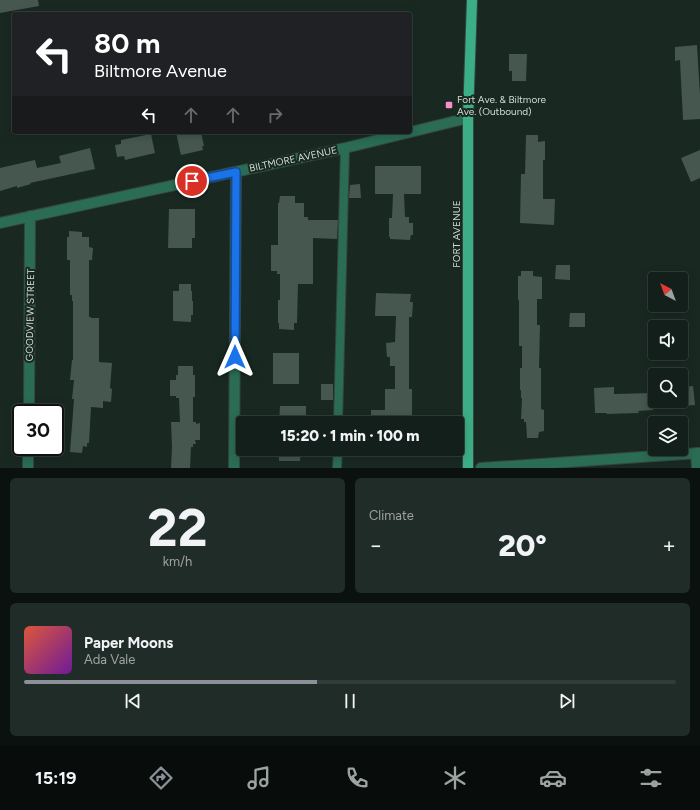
<!DOCTYPE html>
<meta charset="utf-8">
<style>
:root{--surface:#131f1a;--page:#202c27;--text:#f1f3f6;--muted:#9da2a2;--line:#323d39;--accent:#8c9099}
body{margin:0;font-family:Figtree,sans-serif;background:var(--page);color:var(--text);height:100vh;display:flex;flex-direction:column;font-size:15px;white-space:nowrap}
*{box-sizing:border-box;margin:0}
p{font-size:13px;color:var(--muted)}
.icon{flex:none;width:22px;height:22px;fill:none;stroke:currentColor;stroke-width:2;stroke-linecap:round;stroke-linejoin:round}
.map{position:relative;height:468px;overflow:hidden}
.sheet{display:flex;flex-direction:column;gap:10px;padding:10px;background:#0a110e;flex:1}
.sheet>*{flex:none}
.guide{position:absolute;left:12px;top:12px;width:400px;height:122px;border-radius:4px;box-shadow:0 2px 10px #0003,0 0 0 1px var(--line);background:#202124;color:#fff;overflow:hidden}
.needle{width:26px;rotate:319deg}
.tools{position:absolute;left:648px;top:272px;display:grid;gap:8px}
.tools a{display:grid;place-items:center;width:40px;height:40px;border-radius:4px;background:var(--surface);box-shadow:0 2px 10px #0003,0 0 0 1px var(--line);font-size:20px}
.speed{position:absolute;left:12px;top:404px;display:flex;gap:8px;font-size:20px;font-weight:700;text-align:center}
.speed>*{display:grid;place-content:center;width:52px;height:52px;border-radius:50%;background:var(--surface);box-shadow:0 2px 10px #0003,0 0 0 1px var(--line);line-height:1}
.speed .limit{border:2px solid #111;border-radius:6px;background:#fff;color:#111}
.pin{position:absolute;display:grid;place-items:center;width:34px;height:34px;color:#fff;margin:-17px;border:2px solid #fff;border-radius:50%;box-shadow:0 1px 4px #0007}
.me{position:absolute;width:44px;margin:-22px;rotate:0deg;stroke-linejoin:round;filter:drop-shadow(0 0 3px #0008)}
.turn{display:flex;align-items:center;gap:14px;height:84px;padding:0 16px;font-size:18px}
.turn .icon{width:52px;height:52px;stroke-width:2.5}
.turn b{display:block;font-size:28px;line-height:34px}
.lanes{display:flex;align-items:center;height:38px;padding:0 16px;background:#0003;justify-content:center;gap:20px;direction:ltr}
.lanes .off{opacity:.35}
.big{font-size:30px;font-weight:800;line-height:1.1}
.sheet .card{flex:1;display:flex;flex-direction:column;justify-content:center;gap:6px;min-width:0;padding:0 14px;border-radius:6px;background:var(--page)}
.sheet .dial{align-items:center;gap:0}
.dial b{font-size:52px;line-height:1}
.song{display:flex;align-items:center;gap:12px}
.cover{width:48px;height:48px;border-radius:6px;background:linear-gradient(135deg,hsl(10 70% 55%),hsl(280 70% 35%))}
.played{height:4px;border-radius:2px;background:linear-gradient(90deg,var(--accent) 45%,var(--line) 45%)}
.keys{display:flex;justify-content:space-around;direction:ltr}
.heat{display:flex;justify-content:space-between;align-items:center;font-size:22px;direction:ltr}
.sheet .tiles{flex:1;display:grid;gap:10px;grid-template-columns:1fr 1fr}
.card:last-child{grid-column:span 2}
.trip{position:absolute;left:236px;top:416px;width:228px;height:40px;border-radius:4px;background:var(--surface);box-shadow:0 2px 10px #0003,0 0 0 1px var(--line);font-weight:800;line-height:40px;text-align:center}
.dock{display:flex;height:64px;justify-content:space-around;align-items:center;background:#080c0a;color:var(--muted)}
.dock .icon{width:28px;height:28px}
.dock .on{color:var(--accent)}
.dock b{font-size:18px;color:var(--text)}
.map>svg:first-child{display:block}
</style>
<div class="map">
<svg width="700" height="468" viewBox="0 0 700 468">
<rect width="100%" height="100%" fill="#192922"/>
<path fill="#45574f" d="M0 0H38L39 6 0 13Z
M697 45 700 95V119L683 120 680 60 675 61V47Z
M509 54H527L526 81H512V71H509Z
M176 132H201L204 146H202L203 150 181 155 180 151Z
M151 134 155 153 125 160 124 156 117 157 115 145 121 144V140Z
M526 135H538V142L545 141V160H543V199H555L554 225 520 223 521 174H525Z
M90 148 95 169 30 183 31 184 17 188V186L0 191V168L35 160 37 168 61 163 59 156Z
M700 150V178L691 182 681 158Z
M375 166H421V194H404L405 217H409V223H413V235H411L410 240 390 239V237H389V218H392L393 194H375Z
M360 184 361 198H349L350 185Z
M280 196H295V203H304V217H308V220H338L337 239 313 238V284H298L297 323H294V330L279 329V323H278V300H280V274H277V271H271V245H278V203H279Z
M169 209H195V238H192V248H168Z
M69 231 82 232V237H89V247L93 248 92 260H89V317H91V318H99V362L112 363 110 388 112 389 111 402 103 401V408L91 407 89 443H87V447L83 446 82 453 70 452 74 399H72L74 380H70L72 360H73V301H72V295H70V260H67V237H69Z
M556 265H570V280L555 279Z
M521 271H533V276L542 277V299H537V325H540L539 368H541V409L544 410V431L539 432 538 438H527L526 422H524V419H521L522 398H521V390H520V368H522V346H519V300H518V276H521Z
M179 284H191V291H192V301H193V315H191V322L173 321V291H179Z
M376 293 411 294 410 302H413L412 317H409V389H412V423H371V410H385V389H395V366H390V357H387L386 343 395 342 396 316H375Z
M570 313H585V327H569Z
M273 353H299V384H273Z
M178 366H193V375H195V397H193V422H196V424L200 423V440H195L196 444H193V447H191L190 468H171L172 447 171 422H180L179 398H176V396H170V380H176V375H178Z
M321 384H333V400H321Z
M693 386 695 405 681 406V387Z
M614 387V394L653 393V410L638 411 639 413 606 414 607 413H595L594 388Z
M280 406H306V423H279Z
M279 449H301L300 461H279Z"/>
<g fill="none" stroke-linecap="round" stroke-linejoin="round">
<defs>
<path id="lane" d="M338 423 345 148
M337 468 338 449"/>
<path id="street" d="M0 223 345 148 468 118
M29 413 30 216
M696 453 697 468
M28 468V447
M234 468 236 172
M481 468 700 453"/>
<path id="primary" d="M468 468V118L472 0"/>
</defs>
<use href="#lane" stroke="#36453f" stroke-width="10"/>
<use href="#street" stroke="#36453f" stroke-width="12"/>
<use href="#primary" stroke="#36453f" stroke-width="12"/>
<use href="#lane" stroke="#2a6c54" stroke-width="8"/>
<use href="#street" stroke="#2a6c54" stroke-width="10"/>
<use href="#primary" stroke="#3cae87" stroke-width="10"/>
</g>
<g fill="none" stroke-linecap="round" stroke-linejoin="round">
<defs>
<path id="route" d="M192 181 236 172 235 357"/>
</defs>
<use href="#route" stroke="#114b97" stroke-width="10"/>
<use href="#route" stroke="#1a73e8" stroke-width="7"/>
</g>
<rect fill="#f98fc8" stroke="#192922" stroke-width="1.5" x="445" y="101" width="8" height="8" rx="2"/>
<g text-anchor="middle" dominant-baseline="central" stroke-width="4" stroke-linejoin="round" paint-order="stroke">
<g font-size="10" fill="#d1dbd6" stroke="#192922" text-anchor="start">
<text x="457" y="99">Fort Ave. &amp; Biltmore<tspan x="457" dy="12">Ave. (Outbound)</tspan></text>
</g>
<g font-size="10" fill="#d1dbd6" stroke="#192922">
<text transform="translate(293 159) rotate(-12)">BILTMORE AVENUE</text>
<text transform="translate(456 234) rotate(-90)">FORT AVENUE</text>
<text transform="translate(30 315) rotate(-89)">GOODVIEW STREET</text>
</g>
</g>
</svg>
<div class="tools">
<a><svg class="needle" viewBox="-14 -14 28 28"><path d="M0-13l5 13h-10z" fill="#e53935"/><path d="M0 13l5-13h-10z" fill="#9da2a2"/></svg></a>
<a><svg class="icon" aria-label="sound" viewBox="0 0 24 24"><path d="M4 9h4l5-4v14l-5-4H4zM17 9q2 3 0 6"/></svg></a>
<a><svg class="icon" aria-label="search" viewBox="0 0 24 24"><circle cx="10" cy="10" r="6"/><path d="M15 15l6 6"/></svg></a>
<a><svg class="icon" aria-label="layers" viewBox="0 0 24 24"><path d="M12 4l9 5-9 5-9-5zM3 14l9 5 9-5"/></svg></a>
</div>
<div class="speed"><div class="limit">30</div></div>
<div class="pin" style="left:192px;top:181px;background:#d93025"><svg class="icon" aria-label="arrive" viewBox="0 0 24 24"><path d="M6 21V4h12l-3 4 3 4H6"/></svg></div>
<svg class="me" style="left:235px;top:357px" viewBox="-20 -20 40 40"><path d="M0-17L14 15 0 8-14 15z" fill="#1a73e8" stroke="#fff" stroke-width="4"/></svg>
<div class="trip">15:20 · 1 min · 100 m</div>
<div class="guide">
<div class="turn"><svg class="icon" aria-label="left" viewBox="0 0 24 24"><path d="M17 20v-9H6M10 6l-5 5 5 5"/></svg><div><b>80 m</b>Biltmore Avenue</div></div>
<div class="lanes"><svg class="icon" aria-label="left" viewBox="0 0 24 24"><path d="M17 20v-9H6M10 6l-5 5 5 5"/></svg><svg class="icon off" aria-label="ahead" viewBox="0 0 24 24"><path d="M12 20V5M6 11l6-6 6 6"/></svg><svg class="icon off" aria-label="ahead" viewBox="0 0 24 24"><path d="M12 20V5M6 11l6-6 6 6"/></svg><svg class="icon off" aria-label="right" viewBox="0 0 24 24"><path d="M7 20v-9h11M14 6l5 5-5 5"/></svg></div>
</div>
</div>
<section class="sheet">
<div class="tiles">
<div class="card dial"><b>22</b><p>km/h</p></div>
<div class="card"><p>Climate</p>
<div class="heat"><a>−</a><b class="big">20°</b><a>+</a></div>
</div>
<div class="card">
<div class="song"><i class="cover"></i><div><b>Paper Moons</b><p>Ada Vale</p></div></div>
<div class="played"></div>
<div class="keys"><svg class="icon" aria-label="previous" viewBox="0 0 24 24"><path d="M18 5L8 12l10 7zM5 5v14"/></svg><svg class="icon" aria-label="pause" viewBox="0 0 24 24"><path d="M8 5v14M16 5v14"/></svg><svg class="icon" aria-label="next" viewBox="0 0 24 24"><path d="M6 5l10 7-10 7zM19 5v14"/></svg></div>
</div>
</div>
</section>
<nav class="dock">
<b>15:19</b>
<svg class="icon on" aria-label="directions" viewBox="0 0 24 24"><path d="M12 3l9 9-9 9-9-9zM9 14v-3h6M13 9l2 2-2 2"/></svg>
<svg class="icon" aria-label="music" viewBox="0 0 24 24"><path d="M9 18V5l10-2v13"/><circle cx="6" cy="18" r="3"/><circle cx="16" cy="16" r="3"/></svg>
<svg class="icon" aria-label="phone" viewBox="0 0 24 24"><path d="M5 4h4l2 5-3 2q2 4 5 5l2-3 5 2v4C11 20 4 13 5 4z"/></svg>
<svg class="icon" aria-label="climate" viewBox="0 0 24 24"><path d="M12 3v18M4 7l16 10M4 17L20 7"/></svg>
<svg class="icon" aria-label="car" viewBox="0 0 24 24"><path d="M5 17H2v-5l4-1 3-4h7l3 4 3 1v5h-3M9 17h6M6 11h13"/><circle cx="7" cy="17" r="2"/><circle cx="17" cy="17" r="2"/></svg>
<svg class="icon" aria-label="filters" viewBox="0 0 24 24"><path d="M4 7h16M4 17h16"/><circle cx="9" cy="7" r="2"/><circle cx="15" cy="17" r="2"/></svg>
</nav>
